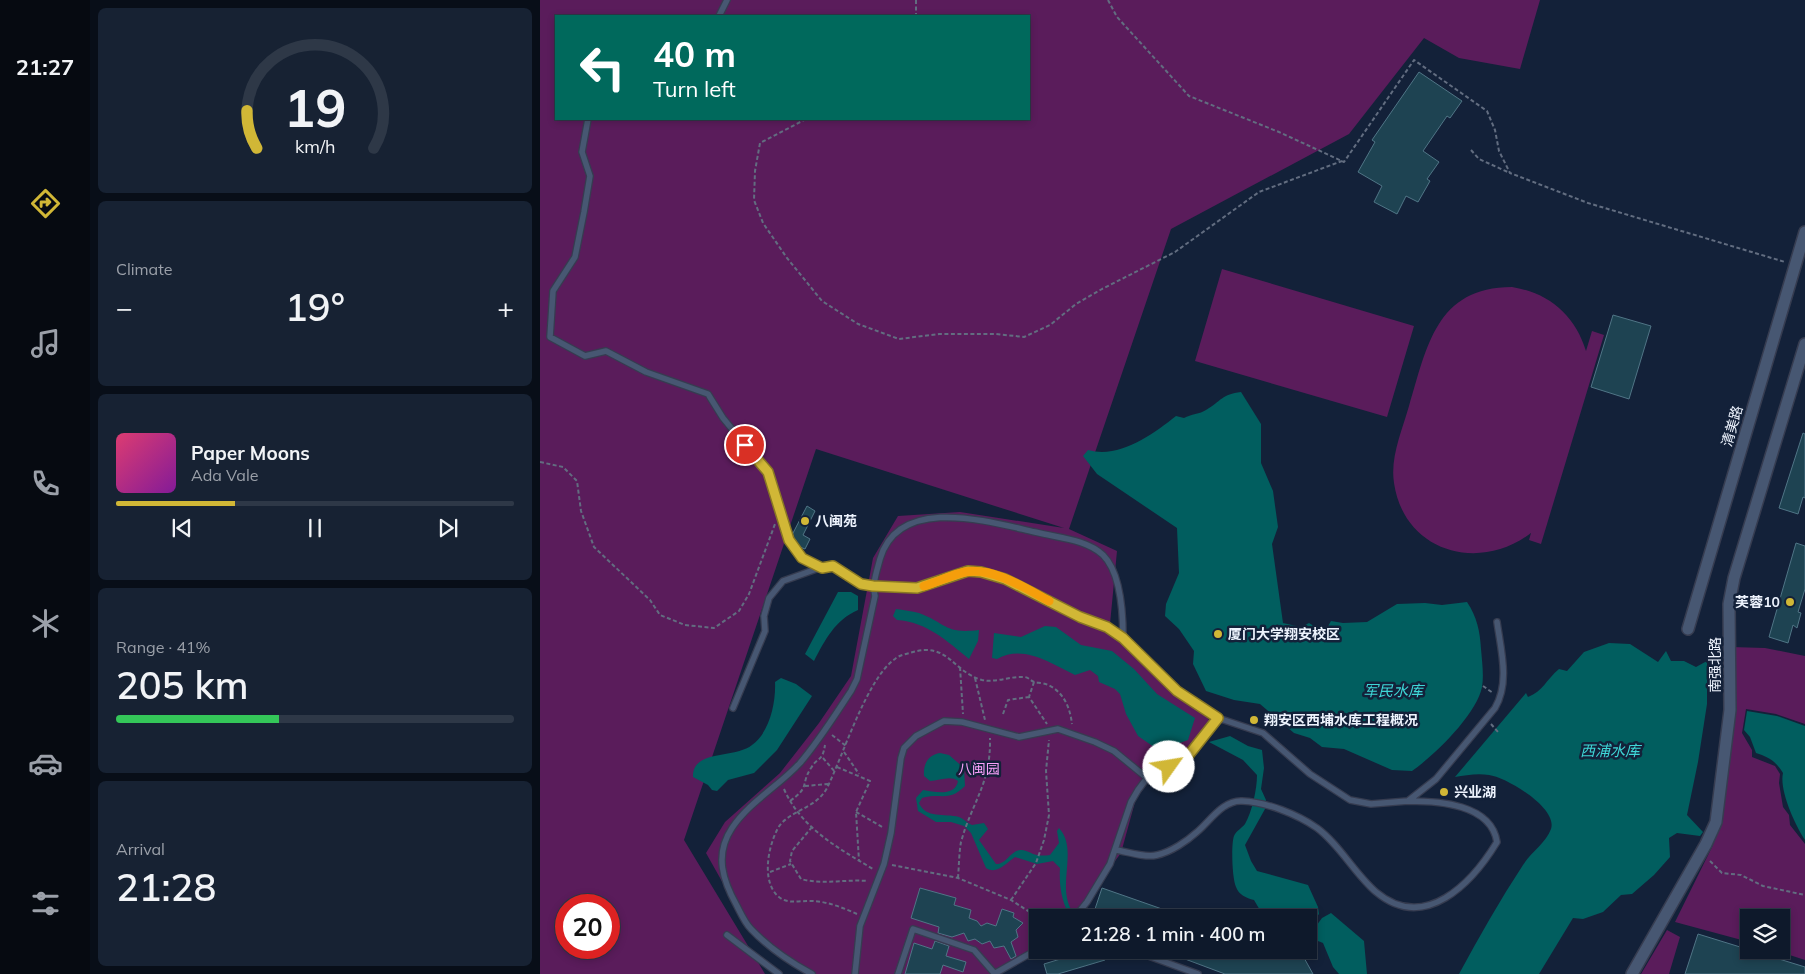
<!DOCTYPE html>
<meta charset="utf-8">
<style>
:root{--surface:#0e192b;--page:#172233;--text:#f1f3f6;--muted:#9ba0a9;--line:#2e3847;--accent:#d1b736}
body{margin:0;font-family:Mulish,"Noto Sans SC",sans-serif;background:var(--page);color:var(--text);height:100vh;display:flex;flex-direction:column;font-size:19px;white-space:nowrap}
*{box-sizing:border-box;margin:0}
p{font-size:16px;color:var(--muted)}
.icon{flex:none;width:28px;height:28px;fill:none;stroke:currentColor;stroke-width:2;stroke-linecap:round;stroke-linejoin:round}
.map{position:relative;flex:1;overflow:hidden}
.drawer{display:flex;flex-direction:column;gap:8px;padding:8px;background:#080e18;width:450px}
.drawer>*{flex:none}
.banner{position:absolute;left:15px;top:15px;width:475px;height:105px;border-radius:0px;box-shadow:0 2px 8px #0003,0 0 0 1px var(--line);background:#00695c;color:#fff;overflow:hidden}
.fabs{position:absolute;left:1200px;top:909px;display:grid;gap:10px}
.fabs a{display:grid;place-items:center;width:50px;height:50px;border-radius:0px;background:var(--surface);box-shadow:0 2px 8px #0003,0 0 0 1px var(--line);font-size:25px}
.speed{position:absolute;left:15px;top:894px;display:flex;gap:10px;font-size:25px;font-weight:700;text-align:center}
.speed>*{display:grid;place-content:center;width:65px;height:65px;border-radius:50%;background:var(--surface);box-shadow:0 2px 8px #0003,0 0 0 1px var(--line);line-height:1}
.speed .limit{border:8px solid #d22;background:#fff;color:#111}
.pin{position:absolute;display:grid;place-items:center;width:42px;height:42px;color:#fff;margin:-21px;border:2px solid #fff;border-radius:50%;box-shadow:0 1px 5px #0007}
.me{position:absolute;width:55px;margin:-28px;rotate:58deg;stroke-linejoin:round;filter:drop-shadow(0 0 4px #0008)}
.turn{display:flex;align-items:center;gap:18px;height:105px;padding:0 15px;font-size:22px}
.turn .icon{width:65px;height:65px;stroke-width:2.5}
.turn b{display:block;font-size:35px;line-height:42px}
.big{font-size:38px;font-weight:600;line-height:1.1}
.drawer .card{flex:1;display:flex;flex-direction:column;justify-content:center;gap:8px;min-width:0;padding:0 18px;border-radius:8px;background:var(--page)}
.drawer .dial{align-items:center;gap:0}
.dial svg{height:130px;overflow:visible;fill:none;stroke:var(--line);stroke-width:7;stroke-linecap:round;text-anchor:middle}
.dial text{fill:var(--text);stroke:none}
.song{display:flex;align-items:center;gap:15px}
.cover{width:60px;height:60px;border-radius:8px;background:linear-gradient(135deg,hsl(340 70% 55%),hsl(290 70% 35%))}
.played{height:5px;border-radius:2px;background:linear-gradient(90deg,var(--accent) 30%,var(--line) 30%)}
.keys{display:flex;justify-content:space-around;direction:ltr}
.heat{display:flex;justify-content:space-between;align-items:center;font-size:28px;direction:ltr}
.charge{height:8px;border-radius:4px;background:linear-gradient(90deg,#34c759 41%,var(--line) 0)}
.trip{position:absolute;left:489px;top:909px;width:288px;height:50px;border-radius:0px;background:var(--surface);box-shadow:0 2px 8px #0003,0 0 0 1px var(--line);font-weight:600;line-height:50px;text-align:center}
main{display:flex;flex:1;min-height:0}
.dock{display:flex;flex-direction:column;width:90px;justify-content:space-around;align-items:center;background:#060a11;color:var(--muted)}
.dock .icon{width:35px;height:35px}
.dock .on{color:var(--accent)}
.dock b{font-size:22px;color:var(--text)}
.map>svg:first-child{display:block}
</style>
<main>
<nav class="dock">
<b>21:27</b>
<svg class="icon on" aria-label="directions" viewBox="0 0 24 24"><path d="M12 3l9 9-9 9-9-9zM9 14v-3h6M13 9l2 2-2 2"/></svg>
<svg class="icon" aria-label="music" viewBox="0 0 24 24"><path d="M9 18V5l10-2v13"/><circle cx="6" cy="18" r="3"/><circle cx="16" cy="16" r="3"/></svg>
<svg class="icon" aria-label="phone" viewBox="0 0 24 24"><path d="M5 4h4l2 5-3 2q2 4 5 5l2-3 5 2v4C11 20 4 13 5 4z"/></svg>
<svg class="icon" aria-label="climate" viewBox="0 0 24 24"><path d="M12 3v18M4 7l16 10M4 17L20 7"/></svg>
<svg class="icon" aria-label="car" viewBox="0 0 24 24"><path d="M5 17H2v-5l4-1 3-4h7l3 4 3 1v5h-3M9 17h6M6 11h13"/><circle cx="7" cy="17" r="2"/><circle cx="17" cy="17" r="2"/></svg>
<svg class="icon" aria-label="filters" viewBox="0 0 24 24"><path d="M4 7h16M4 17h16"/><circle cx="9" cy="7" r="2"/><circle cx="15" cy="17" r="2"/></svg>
</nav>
<section class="drawer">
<div class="card dial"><svg viewBox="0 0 100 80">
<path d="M14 69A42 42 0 1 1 86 69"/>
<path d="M14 69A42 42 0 0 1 8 46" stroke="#d1b736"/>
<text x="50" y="56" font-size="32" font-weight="700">19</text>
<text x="50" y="72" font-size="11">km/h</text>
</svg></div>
<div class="card"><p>Climate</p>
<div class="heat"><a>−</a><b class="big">19°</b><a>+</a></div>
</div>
<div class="card">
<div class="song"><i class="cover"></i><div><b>Paper Moons</b><p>Ada Vale</p></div></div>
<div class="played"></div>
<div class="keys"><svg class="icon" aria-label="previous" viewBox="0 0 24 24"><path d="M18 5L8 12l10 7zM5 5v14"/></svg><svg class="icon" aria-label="pause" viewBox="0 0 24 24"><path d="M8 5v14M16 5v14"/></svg><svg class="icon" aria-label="next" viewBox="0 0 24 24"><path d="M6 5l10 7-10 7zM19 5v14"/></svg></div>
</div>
<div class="card"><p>Range · 41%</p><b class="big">205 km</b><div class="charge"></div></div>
<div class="card"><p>Arrival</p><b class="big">21:28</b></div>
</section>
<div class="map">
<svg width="1265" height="974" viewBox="0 0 1265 974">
<rect width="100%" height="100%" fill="#132139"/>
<path fill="#5a1c5b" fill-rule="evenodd" d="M0 0H1000L980 69 919 58 884 38 809 134 631 229 529 529 577 551 570 624 651 696 675 728 598 791 581 853 533 917 498 918V950H507L452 974H269L211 933 166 853 185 822 240 773 279 723 311 676 333 558 358 516 420 512 524 528 276 449 144 840 225 974H0ZM16 16H489V119H16ZM26 905H69V948H26Z
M682 269 874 326 847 417 655 361Z
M972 287C1009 293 1035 315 1046 351L1052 331 1064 335 1001 544 989 540 991 533C939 573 864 552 854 483 850 457 862 431 869 406 887 347 896 287 972 287Z
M1191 647 1225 648 1265 656V724L1236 714 1206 709 1202 733 1212 750V757L1235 766 1240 774 1239 783 1243 807 1249 815 1250 825 1265 844V960L1234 950H1241V918H1209V942L1135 922 1173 845 1192 685Z
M1127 930 1140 937 1129 974H1101Z"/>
<path fill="#015e5f" d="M701 392 721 424V463L733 491 738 527 732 544 743 623 761 627 769 623 779 629 787 628 791 621 803 623 827 622 857 604 885 603 902 605 927 602C937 617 940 631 941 649 942 661 944 675 942 687 937 714 894 756 872 771L852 770 804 749 782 747 770 738 754 733 720 704 694 700 666 691 653 664 654 651 639 629 625 616 626 604 639 573 637 528 557 474 543 456 548 450C579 459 612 435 636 416L644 418C651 414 660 414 666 410 681 401 682 394 701 392Z
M298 592H311L318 596V610C295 620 285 640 274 661L265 654Z
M356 609C363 610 372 611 379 613 408 624 404 634 439 630L438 641 429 659C407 641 387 622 357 620L353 616Z
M505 626 516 627 541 645 572 651 594 669 617 694 655 718 648 740 623 749 614 747 598 736 586 714 580 694 575 689 559 682 558 676 550 670 535 675C511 664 484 644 457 659L452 658 454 633 481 637Z
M1069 643 1090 644 1118 662 1126 651 1131 661H1144L1156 667 1167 661V704L1158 762 1147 815 1163 832 1160 836 1137 833 1129 838 1130 857 1114 875 1092 894 1081 895 1063 912 1043 919 1033 918 999 974H919C939 937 960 900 983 865 991 852 1006 843 1011 829 1018 808 966 777 949 775 938 773 926 775 915 777L986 693 988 697C1003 691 1006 680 1019 669L1027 671 1044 652Z
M241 678 256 684 272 696 237 750 214 773 188 780 177 791 172 790 168 785 153 777C152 749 195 759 212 745 230 732 236 702 235 682Z
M1207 711 1237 716 1265 726V840C1255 825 1239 790 1243 773 1236 761 1228 757 1216 753L1210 737 1204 730Z
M690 736 708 746 722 750 724 768 721 789 726 800 725 809 705 845 711 861 717 871 768 885 778 907 779 914 768 927V918L724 917 714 900C706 898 699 895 696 887 692 878 691 844 694 836 696 831 702 828 705 824 712 812 717 789 717 775L703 760 669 742Z
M400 753 409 755 424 768 425 786C408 803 400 792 382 798L379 803C386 819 404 813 419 817 424 819 427 823 432 825L444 823 448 829 439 840 456 864C467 864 470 851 480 850 489 849 492 858 510 855L519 843 517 831 519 828C539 850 516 885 532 911L528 913C521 898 519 884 520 868L513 861 497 864 475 857C466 863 457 875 446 868L431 833 424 826 411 822H396L378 811 376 798 383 790C395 792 415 797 418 781 410 775 399 781 390 781L384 776C383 764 388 755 400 753Z
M791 913 824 941 827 974H799L793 967 783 943 768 937 782 918Z"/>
<path fill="#1e4352" stroke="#507586" d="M879 72 922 101 910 118 907 116 883 151 899 162 887 179 890 181 878 202 866 196 857 214 834 202 842 186 818 172 835 142 832 140Z
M1073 315 1111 326 1089 399 1051 387Z
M1263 433 1265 434V498L1263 497 1258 514 1239 508Z
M267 506 275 511 263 535 270 539 265 549 260 547 252 535Z
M1256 543 1265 546V589L1258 612 1261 613 1257 628 1253 625 1248 643 1229 637Z
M380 888 416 898 414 905 431 910 429 918 437 921 441 926 447 923 456 926 462 909 474 913 473 917 483 923 476 930 478 937 471 942 476 956 471 959 464 946 454 948 450 941 442 944 435 939 428 941 424 933 412 937 398 933 399 927 371 918Z
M562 888 642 916 660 909 684 911V918H552Z
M1158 934 1265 967V974H1145Z
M395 941 409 946 406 956 426 962 423 972 403 965 400 974H365L374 943 392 949Z
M550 950H562L565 960 518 974H507L504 964Z
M621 950H734L738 954 763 956 773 974H685Z"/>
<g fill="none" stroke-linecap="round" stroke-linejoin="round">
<defs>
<path id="lane" d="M179 16 187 0
M48 119 42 152 50 176 44 212 35 257 13 291 10 337 45 356 66 351 106 372 168 394 183 418 228 473 249 540 263 558 282 567 293 566 321 585 333 587 377 588 428 571 441 572 482 586 518 607 567 627 583 638 637 691 655 704 678 718 723 733 770 774 810 800 831 804 868 801 896 779 955 708C970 683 961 650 957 622
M193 708 225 631 224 616 229 598 243 581 282 567
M576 850C588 852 605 858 617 855 631 852 647 841 657 832 670 821 683 800 702 801 726 802 757 814 777 828 800 845 814 873 836 892 885 933 932 883 957 842 951 804 899 801 868 801
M534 918 547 902 570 864 591 802 598 790 607 778 648 756 678 718
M187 935 239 974
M592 950 658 974
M272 974C250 962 229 948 211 929 205 923 201 914 197 906 183 881 174 855 192 828 209 802 239 786 260 763 279 741 295 715 311 691L317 679 335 596C332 583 337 571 340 559 359 494 450 522 495 532 518 538 546 539 563 555 581 573 583 614 583 638
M315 974 320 926 344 864 351 833 361 758 364 748 376 736 404 721 422 722 479 737 518 729 555 742 574 751 607 778
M358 974 373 929 434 950 455 974
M454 974 498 949"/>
<path id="street" d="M1148 629 1265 232
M1092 974 1166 844 1176 822 1190 710 1189 604 1194 578 1265 344"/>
</defs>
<use href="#lane" stroke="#363c50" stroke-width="8"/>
<use href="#street" stroke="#363c50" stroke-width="14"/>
<path stroke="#626d80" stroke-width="2" stroke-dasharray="4 2.5" stroke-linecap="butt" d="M376 0V16
M568 0 577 17 649 96 739 132 804 162 874 60 947 111 955 130 959 151 970 173 1048 203 1245 262
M266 119 220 143 215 171 214 200 223 223 247 258 282 301 318 324 359 339 399 334H456L484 337 510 325 536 304 562 289 635 252 719 192 802 161
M931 150 939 159 970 173
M0 462 23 467 37 481 41 511 54 547 110 600 120 615 145 625 174 628 199 611 209 594 235 524
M420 667 423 714
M435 678 445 720
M494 682 489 697 507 724
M943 686 953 693
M463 714 468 700 489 697
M951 724 958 732
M292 735 306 746
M304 752 319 774
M283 758 295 772
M297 767 330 781 316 812 319 861
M265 786 288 784
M244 789C261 828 298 848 333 869
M250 801C271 786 260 785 271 768 278 756 282 763 285 745
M316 812 344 828
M272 827 252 851 250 861 261 879C283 885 306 879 328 881
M1170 861 1182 873 1201 875 1223 886 1265 895
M352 865 418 878 471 900 499 918
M230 872 251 864
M418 878C419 866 419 853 421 842 432 802 451 784 450 738
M471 900 496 863 504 840 509 815 506 771 509 740
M317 914C304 908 288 902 274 901 258 900 243 907 233 890 223 873 229 845 238 828 249 810 276 809 287 788 303 756 327 678 355 659 359 655 367 654 373 652 408 642 413 672 442 680 456 683 470 676 484 677 488 677 490 680 494 682 498 683 504 683 508 685 524 692 530 708 532 724"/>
<use href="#lane" stroke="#475772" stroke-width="5.5"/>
<use href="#street" stroke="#475772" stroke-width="11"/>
</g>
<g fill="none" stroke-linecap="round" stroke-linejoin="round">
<defs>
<path id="route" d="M205 445 228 472 249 540 262 558 282 568 293 566 321 584 333 586 377 588 428 571 441 572 465 579 540 617 567 627 583 638 637 691 678 718 648 756 629 767"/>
</defs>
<use href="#route" stroke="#887723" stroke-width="12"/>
<use href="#route" stroke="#d1b736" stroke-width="9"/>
<path stroke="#f59e0b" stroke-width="9" d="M384 586C398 582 411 575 425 572 453 567 485 588 509 601"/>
</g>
<g fill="#d1b736" stroke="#132139" stroke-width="2">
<circle cx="265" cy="521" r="5"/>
<circle cx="1250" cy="602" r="5"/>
<circle cx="678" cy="634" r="5"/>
<circle cx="714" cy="720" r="5"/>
<circle cx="904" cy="792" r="5"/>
</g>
<g text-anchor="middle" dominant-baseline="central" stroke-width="5" stroke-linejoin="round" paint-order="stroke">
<g font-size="14" fill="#edf3fd" stroke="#132139">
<text transform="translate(1192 426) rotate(-74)">清美路</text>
<text transform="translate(1175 665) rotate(-90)">南强北路</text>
</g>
<g font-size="14" font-weight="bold" fill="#edf3fd" stroke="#132139" text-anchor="start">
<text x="275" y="521">八闽苑</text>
<text x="1240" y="602" text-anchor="end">芙蓉10</text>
<text x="688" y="634">厦门大学翔安校区</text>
<text x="724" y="720">翔安区西埔水库工程概况</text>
<text x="914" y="792">兴业湖</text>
</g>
<g font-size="14" fill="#f9a0fa" stroke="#132139">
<text x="439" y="769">八闽园</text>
</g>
<g font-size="15" font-style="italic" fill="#3ed7d7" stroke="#132139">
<text x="853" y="690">军民水库</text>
<text x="1070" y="750">西浦水库</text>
</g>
</g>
</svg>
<div class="fabs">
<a><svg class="icon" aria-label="layers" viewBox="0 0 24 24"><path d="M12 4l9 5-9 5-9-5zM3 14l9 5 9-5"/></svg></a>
</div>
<div class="speed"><div class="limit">20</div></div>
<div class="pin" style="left:205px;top:445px;background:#d93025"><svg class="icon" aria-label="arrive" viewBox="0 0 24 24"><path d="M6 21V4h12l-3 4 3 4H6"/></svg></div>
<svg class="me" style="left:629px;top:767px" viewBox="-20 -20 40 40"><circle r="19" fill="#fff"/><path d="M0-13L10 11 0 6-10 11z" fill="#d1b736"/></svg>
<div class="trip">21:28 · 1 min · 400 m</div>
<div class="banner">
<div class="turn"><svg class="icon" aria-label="left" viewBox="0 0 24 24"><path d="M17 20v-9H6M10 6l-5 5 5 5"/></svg><div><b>40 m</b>Turn left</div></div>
</div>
</div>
</main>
